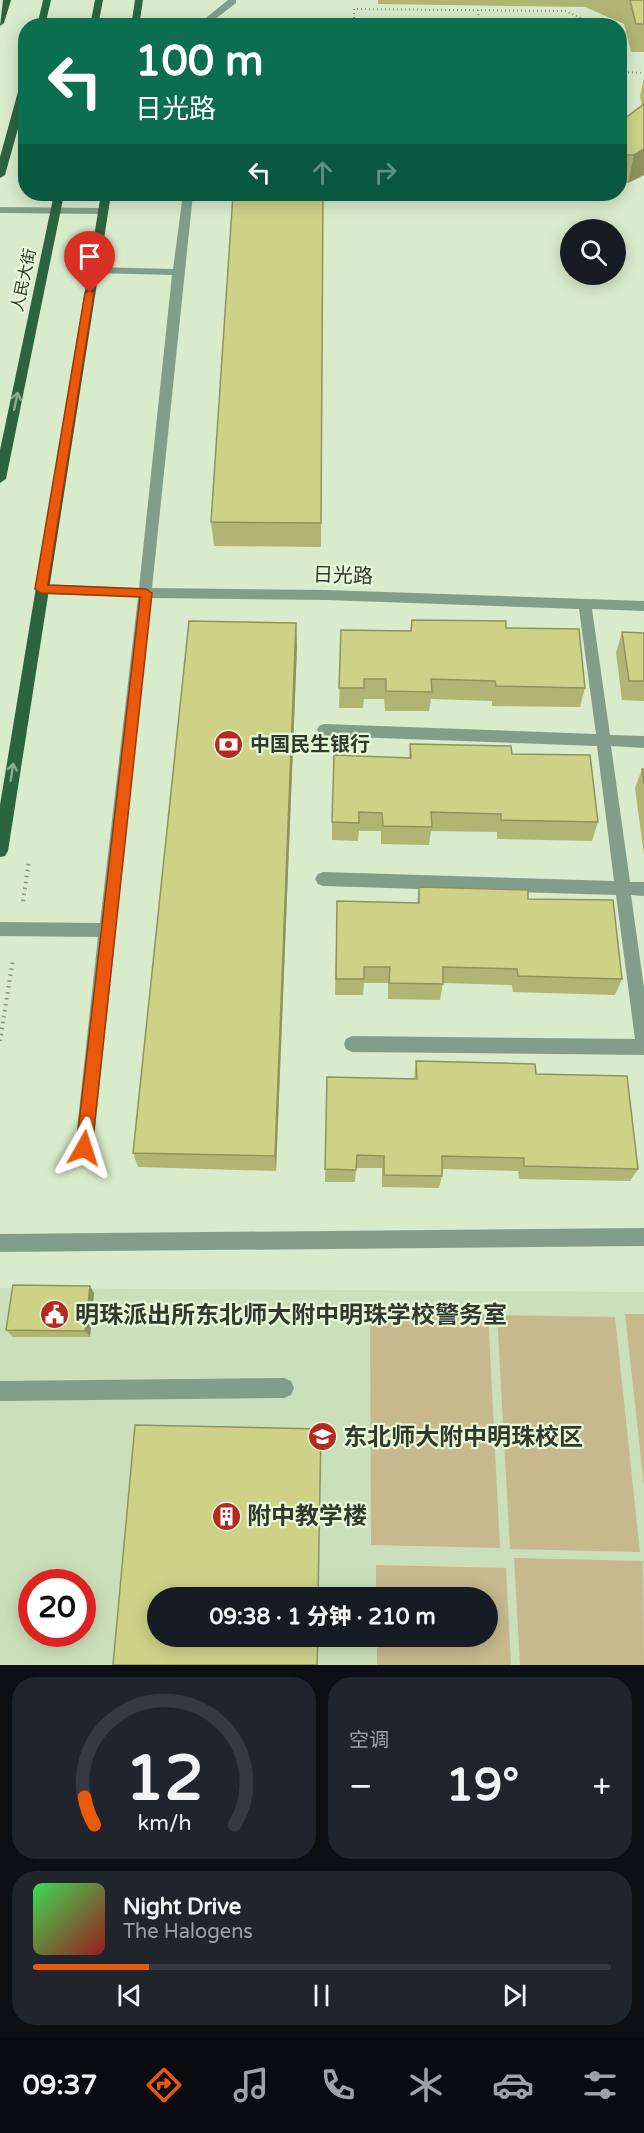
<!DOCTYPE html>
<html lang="zh">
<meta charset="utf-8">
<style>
:root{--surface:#171b24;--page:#20242c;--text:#f1f3f6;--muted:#9ea1a6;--line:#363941;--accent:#ea580c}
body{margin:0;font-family:"Varela Round","Noto Sans SC",sans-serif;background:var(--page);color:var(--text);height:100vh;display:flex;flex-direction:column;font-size:22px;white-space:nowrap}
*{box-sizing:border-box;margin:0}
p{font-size:20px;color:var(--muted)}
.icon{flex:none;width:33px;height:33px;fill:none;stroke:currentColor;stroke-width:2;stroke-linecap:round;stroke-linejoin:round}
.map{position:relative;height:1665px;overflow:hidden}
.drawer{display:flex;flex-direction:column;gap:12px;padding:12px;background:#0d0f14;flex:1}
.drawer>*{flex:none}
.hud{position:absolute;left:18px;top:18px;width:609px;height:183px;border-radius:24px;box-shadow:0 3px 15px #0003;background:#0b6e4f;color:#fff;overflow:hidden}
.controls{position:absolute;left:560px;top:219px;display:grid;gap:12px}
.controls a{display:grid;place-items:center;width:66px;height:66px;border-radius:50%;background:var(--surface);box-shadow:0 3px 15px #0003;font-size:30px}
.speed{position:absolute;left:18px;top:1569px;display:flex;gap:12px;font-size:30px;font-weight:700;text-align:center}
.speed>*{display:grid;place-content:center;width:78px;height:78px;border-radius:50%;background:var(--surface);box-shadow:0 3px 15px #0003;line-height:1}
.speed .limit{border:9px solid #d22;background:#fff;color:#111}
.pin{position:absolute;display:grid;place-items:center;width:51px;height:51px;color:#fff;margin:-62px -26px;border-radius:50% 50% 50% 0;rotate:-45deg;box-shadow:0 0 6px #0007}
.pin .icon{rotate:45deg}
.me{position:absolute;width:66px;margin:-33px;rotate:6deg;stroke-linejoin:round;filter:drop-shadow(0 0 4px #0008)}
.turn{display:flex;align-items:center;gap:21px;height:126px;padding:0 18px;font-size:27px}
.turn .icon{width:78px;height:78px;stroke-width:2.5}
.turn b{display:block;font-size:42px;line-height:51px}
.lanes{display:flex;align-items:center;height:57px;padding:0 18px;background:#0003;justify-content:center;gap:30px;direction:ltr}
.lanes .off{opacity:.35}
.big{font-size:45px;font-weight:800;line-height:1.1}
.drawer .card{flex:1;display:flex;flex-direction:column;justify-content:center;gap:9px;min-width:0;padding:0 21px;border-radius:24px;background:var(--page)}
.drawer .dial{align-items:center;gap:0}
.dial svg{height:156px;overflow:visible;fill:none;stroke:var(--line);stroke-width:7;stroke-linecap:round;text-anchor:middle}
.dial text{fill:var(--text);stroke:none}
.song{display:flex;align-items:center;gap:18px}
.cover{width:72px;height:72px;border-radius:9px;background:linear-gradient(135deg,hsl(130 70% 55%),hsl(0 70% 35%))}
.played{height:6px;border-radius:3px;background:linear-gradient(90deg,var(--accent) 20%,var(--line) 20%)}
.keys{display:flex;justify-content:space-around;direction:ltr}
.heat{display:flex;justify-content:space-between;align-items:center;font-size:33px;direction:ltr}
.drawer .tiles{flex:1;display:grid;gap:12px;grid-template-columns:1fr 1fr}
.card:last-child{grid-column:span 2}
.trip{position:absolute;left:147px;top:1587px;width:351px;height:60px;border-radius:30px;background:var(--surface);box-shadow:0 3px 15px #0003;font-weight:800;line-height:60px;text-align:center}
.dock{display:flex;height:96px;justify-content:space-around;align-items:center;background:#090b0e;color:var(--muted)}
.dock .icon{width:42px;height:42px}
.dock .selected{color:var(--accent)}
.dock b{font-size:27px;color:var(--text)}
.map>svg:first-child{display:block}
</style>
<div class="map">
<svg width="644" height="1665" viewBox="0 0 644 1665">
<rect width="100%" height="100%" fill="#d8ebcb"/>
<path fill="#cae0ba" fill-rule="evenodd" d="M0 1288 644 1292V1665H0ZM32 1582H82V1634H32ZM158 1598H488V1636H158Z"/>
<path fill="#c7b88d" d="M370 1311 488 1313 500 1548 371 1545Z
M625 1314H644V1486Z
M497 1315 615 1317 640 1552 510 1549Z
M514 1558 643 1561 644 1665H520Z
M376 1565 506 1568 511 1665H377V1637L488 1636V1598L376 1597Z"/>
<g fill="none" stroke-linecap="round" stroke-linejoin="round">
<path stroke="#89967f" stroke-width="2" stroke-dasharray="1 3" stroke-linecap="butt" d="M478 10 479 26
M354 26V9L565 11 599 26
M620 72 644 73
M620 92 624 118 620 120"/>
<path stroke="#89967f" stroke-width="4" stroke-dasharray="1.5 4.5" stroke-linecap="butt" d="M23 901 29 861
M0 1041 13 959"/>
<path fill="#829e8a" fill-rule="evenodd" d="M228 0H236V3L214 20V26H206L207 17Z
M183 194H193L152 588 327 590 644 601V611L592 609 610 735 644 736V748L611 746 630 882H644V896L631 895 644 988V1055L352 1052 346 1049 344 1044 346 1039 352 1036 635 1039 616 895 323 886 318 884 315 879 318 874 323 872 614 881 597 746 324 736 319 734 317 730 319 726 324 724 596 734 579 609 327 600 151 598 93 1148 90 1154 84 1157 78 1154 75 1148 98 937 0 936V922L100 923 138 597 41 594 34 589 41 584 139 588 172 275 93 273 88 270 93 267 173 269Z
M0 207 103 208 108 211 103 214 0 213Z
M644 1228V1246L0 1252V1234Z
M284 1378 291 1381 294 1388 291 1395 284 1398 0 1401V1381Z"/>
<path fill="#2d6440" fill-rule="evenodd" d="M3 0H11L4 23 0 26Z
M43 0H51L45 26H37Z
M95 0H103L98 26H90Z
M135 0H143L139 26H131Z
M26 78V100L5 175 0 178V157L21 81Z
M54 194H64L6 479 0 483V450Z
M101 194H111L8 851 5 856 0 857V805Z"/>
</g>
<path fill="#b0b574" d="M378 0H644V52H631L624 24 585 7 378 4Z
M644 78V175L628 183H620V122L642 106 640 96Z
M323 194 321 547 214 546 211 522Z
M412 620 506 628 585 688 580 707 492 706V701L431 699 429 711H385L384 699H364L363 708H339L341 630 410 631Z
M296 623 297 647 276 1171 138 1167 133 1153Z
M622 632 644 633V701L622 700 616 653Z
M410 744 512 754 598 822 592 841 497 839V832L431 831 429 845 381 844V831H359L358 841 332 840V822L409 758Z
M642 769H644V855L635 788Z
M419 887 528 899 622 979 615 995 513 992 512 985 443 983 440 1000 388 999V983H364L363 995H335L337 901 417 903Z
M416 1061 536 1074 638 1169 630 1181 519 1179 518 1171 442 1169V1176L439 1188 382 1187V1168H356L355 1182H325L327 1077 414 1079Z
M94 1293 90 1337H13L6 1330Z"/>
<path fill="#90935e" d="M644 149V175L628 183 634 155Z
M296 623 297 647 276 1171 275 1156Z
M90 1286 94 1293 90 1337 85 1331Z"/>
<path fill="#cdd287" stroke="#90935e" stroke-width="1.5" d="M630 0H644V24H636Z
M644 104V149L634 155H620V122Z
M233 194H323L321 523 211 522Z
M412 620 506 621V628L579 629 585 688 496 686 495 681 431 679 432 692 386 691V679H364V688H339L341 630 411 631Z
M189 621 296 623 275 1156 133 1153Z
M622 632 644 633V681H629Z
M410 744 511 746 512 754 590 755 598 822 501 820V814L431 812 432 827 383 826 382 813 359 812V823L332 822 334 755 411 758Z
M642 769H644V784Z
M419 887 528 890V899L613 900 622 979 518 976 517 969 443 967V984L389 983 390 967H364V979H336L337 901 419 903Z
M416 1061 535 1064 536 1074 627 1076 638 1169 524 1166V1158L442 1156V1176L384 1175V1156L357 1155 356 1170 325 1169 327 1077 417 1079Z
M13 1285 90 1286 85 1331 6 1330Z
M135 1425 321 1429 318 1598H158V1636H318L317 1665H113Z"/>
<defs><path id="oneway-shaft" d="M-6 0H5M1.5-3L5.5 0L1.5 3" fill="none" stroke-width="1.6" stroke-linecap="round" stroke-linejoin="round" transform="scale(1.5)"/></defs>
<g stroke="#89ae8c">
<use href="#oneway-shaft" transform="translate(16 401) rotate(-78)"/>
<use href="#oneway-shaft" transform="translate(12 772) rotate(-81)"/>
</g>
<path fill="#ea580c" stroke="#983908" stroke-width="1.5" d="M90 290 94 293 48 585 146 589 152 593 92 1148 90 1154 84 1156 78 1154 76 1148 140 597 41 593 35 589 85 293Z"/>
<defs>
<symbol id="bank-disc" viewBox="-11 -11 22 22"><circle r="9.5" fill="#b7281f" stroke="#e5f8d8"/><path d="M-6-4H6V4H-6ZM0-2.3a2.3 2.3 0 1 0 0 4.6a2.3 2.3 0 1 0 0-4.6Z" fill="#fff"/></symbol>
<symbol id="civic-disc" viewBox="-11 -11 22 22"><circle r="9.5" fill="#b7281f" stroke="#e5f8d8"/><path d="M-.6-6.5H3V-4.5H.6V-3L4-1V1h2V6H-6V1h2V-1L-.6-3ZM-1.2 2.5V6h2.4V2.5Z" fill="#fff"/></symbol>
<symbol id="school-disc" viewBox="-11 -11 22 22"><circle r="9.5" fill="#b7281f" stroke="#e5f8d8"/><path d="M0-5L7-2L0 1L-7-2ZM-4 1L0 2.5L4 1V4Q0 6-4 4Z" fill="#fff"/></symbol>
<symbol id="building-disc" viewBox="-11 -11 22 22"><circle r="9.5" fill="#b7281f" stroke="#e5f8d8"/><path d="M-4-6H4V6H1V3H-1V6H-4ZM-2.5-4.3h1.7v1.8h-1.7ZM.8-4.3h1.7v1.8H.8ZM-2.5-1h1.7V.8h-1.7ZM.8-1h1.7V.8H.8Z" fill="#fff"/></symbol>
</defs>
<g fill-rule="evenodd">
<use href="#bank-disc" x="212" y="728" width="33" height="33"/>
<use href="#civic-disc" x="38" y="1298" width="33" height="33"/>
<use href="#school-disc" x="306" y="1420" width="33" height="33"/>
<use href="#building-disc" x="210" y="1500" width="33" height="33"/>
</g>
<g text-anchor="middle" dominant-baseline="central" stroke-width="4.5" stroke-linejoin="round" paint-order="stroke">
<g font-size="16" fill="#31382c" stroke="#e5f8d8">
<text transform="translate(24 280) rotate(-78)">人民大街</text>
</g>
<g font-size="20" fill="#31382c" stroke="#e5f8d8">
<text transform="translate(343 576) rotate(2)">日光路</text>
</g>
<g font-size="20" font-weight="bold" fill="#31382c" stroke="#e5f8d8" text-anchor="start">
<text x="250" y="745">中国民生银行</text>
</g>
<g font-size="24" font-weight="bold" fill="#31382c" stroke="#e5f8d8" text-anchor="start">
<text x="75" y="1315">明珠派出所东北师大附中明珠学校警务室</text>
<text x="343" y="1437">东北师大附中明珠校区</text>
<text x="247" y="1516">附中教学楼</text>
</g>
</g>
</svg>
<div class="controls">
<a><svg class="icon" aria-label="search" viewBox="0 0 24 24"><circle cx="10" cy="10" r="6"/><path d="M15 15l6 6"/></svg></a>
</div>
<div class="speed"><div class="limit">20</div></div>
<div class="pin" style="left:90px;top:293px;background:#d93025"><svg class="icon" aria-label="arrive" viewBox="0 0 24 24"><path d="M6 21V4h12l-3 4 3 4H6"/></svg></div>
<svg class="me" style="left:84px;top:1148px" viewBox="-20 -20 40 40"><path d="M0-17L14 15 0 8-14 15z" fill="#ea580c" stroke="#fff" stroke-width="4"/></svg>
<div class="trip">09:38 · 1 分钟 · 210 m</div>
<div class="hud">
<div class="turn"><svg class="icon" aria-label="left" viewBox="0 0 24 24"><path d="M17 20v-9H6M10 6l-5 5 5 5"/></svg><div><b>100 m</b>日光路</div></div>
<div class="lanes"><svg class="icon" aria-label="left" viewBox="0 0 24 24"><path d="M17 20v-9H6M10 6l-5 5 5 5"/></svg><svg class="icon off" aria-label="ahead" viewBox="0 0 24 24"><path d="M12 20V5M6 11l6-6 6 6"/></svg><svg class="icon off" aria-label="right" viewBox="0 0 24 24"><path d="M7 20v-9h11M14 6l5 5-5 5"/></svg></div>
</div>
</div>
<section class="drawer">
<div class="tiles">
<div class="card dial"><svg viewBox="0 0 100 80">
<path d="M14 69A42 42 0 1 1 86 69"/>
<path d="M14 69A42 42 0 0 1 9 55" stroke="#ea580c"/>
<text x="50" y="56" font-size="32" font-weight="700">12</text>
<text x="50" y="72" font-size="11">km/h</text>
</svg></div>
<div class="card"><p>空调</p>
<div class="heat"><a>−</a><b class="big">19°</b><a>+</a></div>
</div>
<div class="card">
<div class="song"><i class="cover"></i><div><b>Night Drive</b><p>The Halogens</p></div></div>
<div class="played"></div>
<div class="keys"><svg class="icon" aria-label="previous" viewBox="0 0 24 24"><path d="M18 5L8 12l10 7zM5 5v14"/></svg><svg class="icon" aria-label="pause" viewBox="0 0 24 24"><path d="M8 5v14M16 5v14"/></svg><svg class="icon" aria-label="next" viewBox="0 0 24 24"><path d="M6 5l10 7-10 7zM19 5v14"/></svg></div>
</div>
</div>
</section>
<nav class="dock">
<b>09:37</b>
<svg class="icon selected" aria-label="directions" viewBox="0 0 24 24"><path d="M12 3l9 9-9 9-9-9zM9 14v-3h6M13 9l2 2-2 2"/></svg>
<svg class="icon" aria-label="music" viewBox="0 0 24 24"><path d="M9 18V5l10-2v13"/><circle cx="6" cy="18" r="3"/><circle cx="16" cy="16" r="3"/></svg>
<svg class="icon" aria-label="phone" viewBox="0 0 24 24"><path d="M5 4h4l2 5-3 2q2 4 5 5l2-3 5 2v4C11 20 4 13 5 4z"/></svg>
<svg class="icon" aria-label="climate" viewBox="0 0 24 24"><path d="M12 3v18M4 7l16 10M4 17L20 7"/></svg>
<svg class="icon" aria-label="car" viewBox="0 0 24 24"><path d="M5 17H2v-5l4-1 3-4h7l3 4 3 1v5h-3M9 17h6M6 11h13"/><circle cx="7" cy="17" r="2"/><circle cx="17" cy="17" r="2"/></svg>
<svg class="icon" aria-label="filters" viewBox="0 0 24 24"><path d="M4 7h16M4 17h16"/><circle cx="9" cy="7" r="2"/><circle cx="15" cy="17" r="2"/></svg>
</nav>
